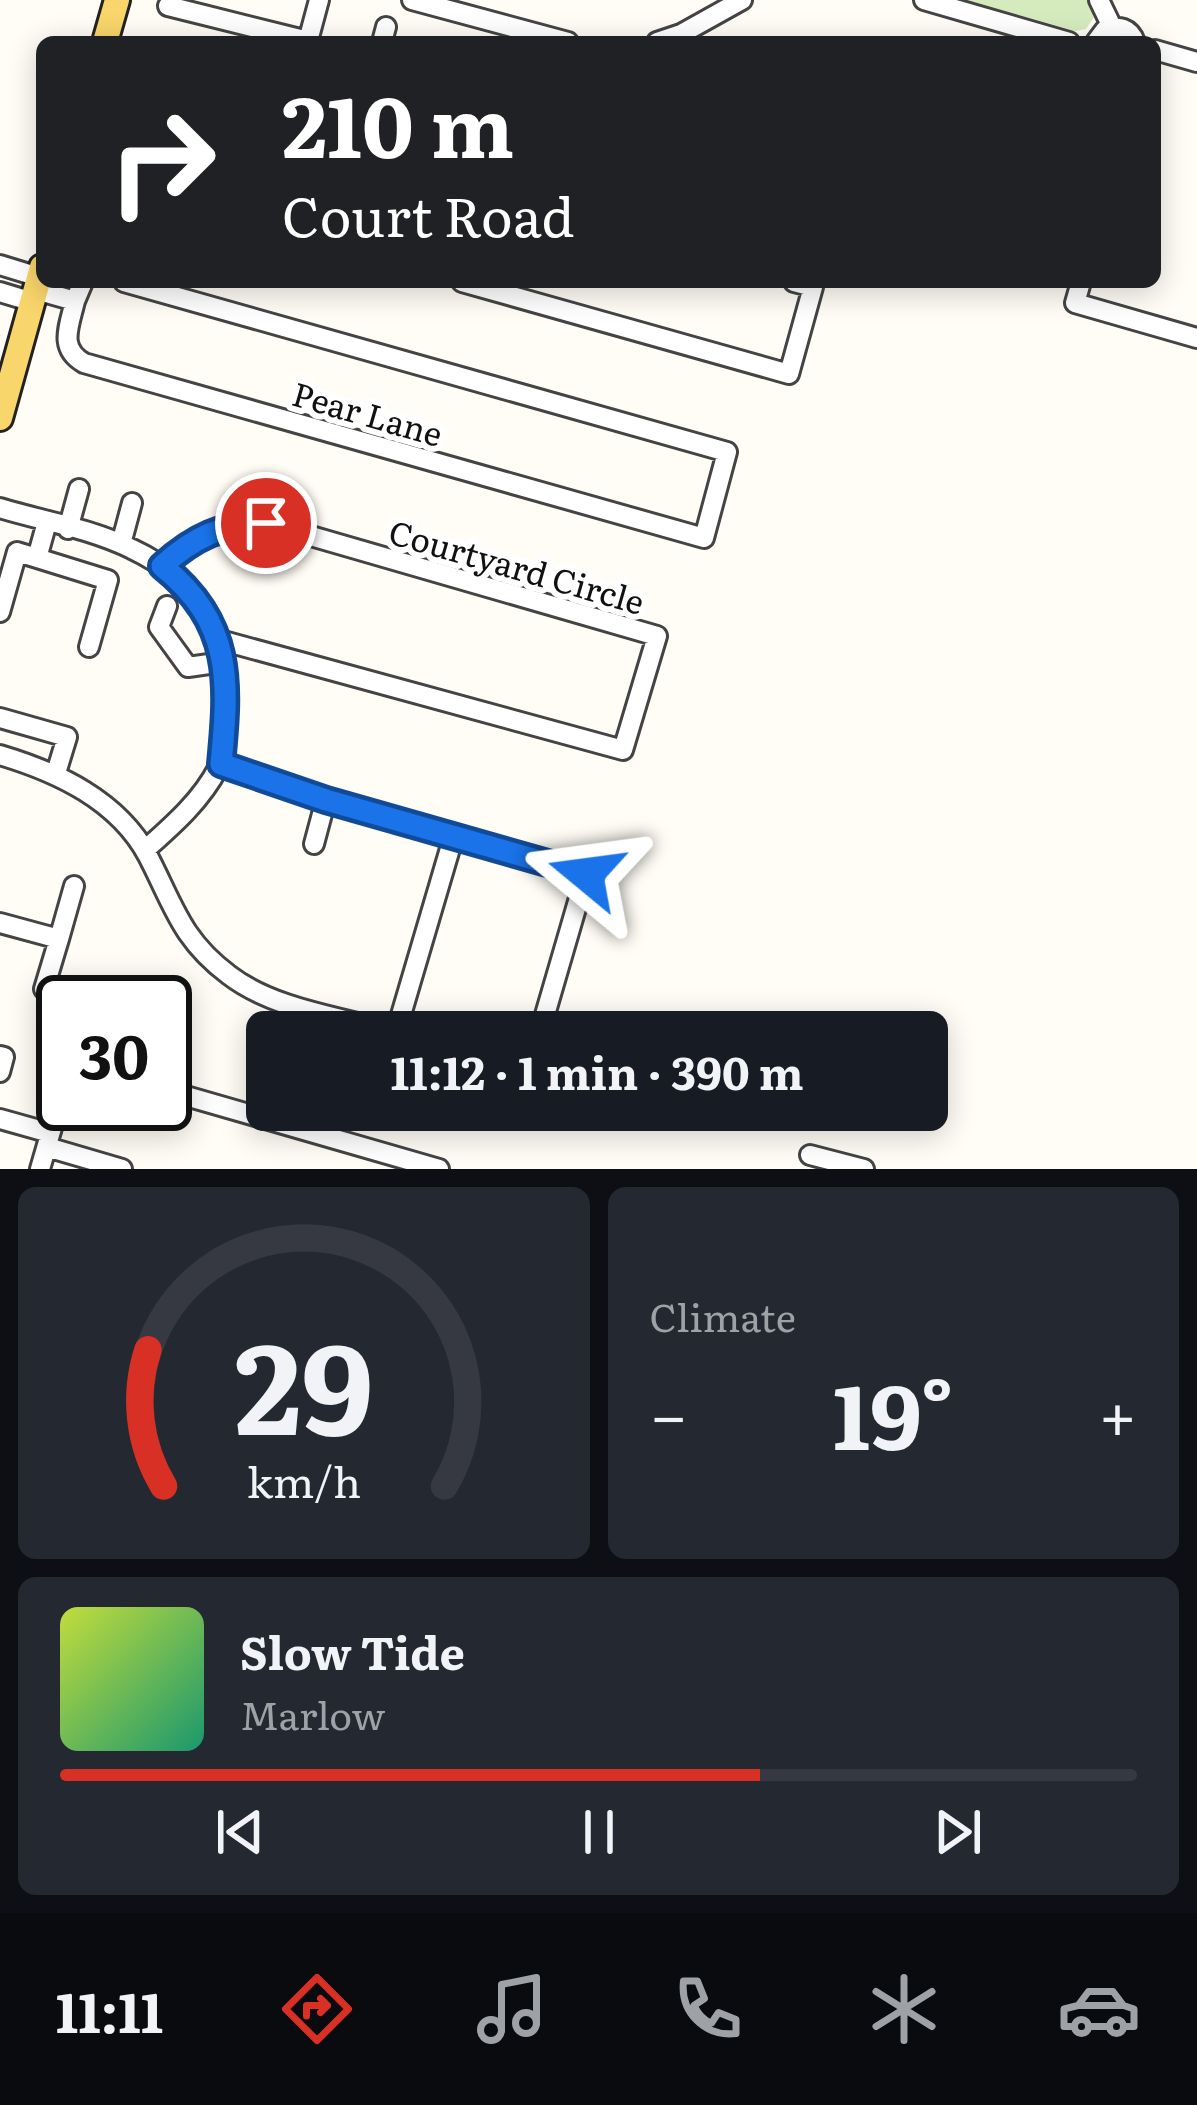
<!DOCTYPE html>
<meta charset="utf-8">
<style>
:root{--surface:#171b24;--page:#242831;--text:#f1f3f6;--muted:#9ea1a6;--line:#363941;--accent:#d93025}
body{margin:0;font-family:Literata,serif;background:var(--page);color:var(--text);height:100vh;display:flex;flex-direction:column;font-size:45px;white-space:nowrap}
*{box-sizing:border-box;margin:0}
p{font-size:39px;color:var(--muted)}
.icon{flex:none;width:66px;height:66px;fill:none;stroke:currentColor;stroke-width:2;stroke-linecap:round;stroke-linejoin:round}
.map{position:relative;height:1169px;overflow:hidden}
.details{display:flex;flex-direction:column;gap:18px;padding:18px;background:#0d0f14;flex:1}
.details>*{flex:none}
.hud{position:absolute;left:36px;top:36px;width:1125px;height:252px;border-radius:18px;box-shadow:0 6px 30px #0003;background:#202124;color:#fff;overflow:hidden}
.speed{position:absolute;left:36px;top:975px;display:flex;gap:24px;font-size:60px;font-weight:700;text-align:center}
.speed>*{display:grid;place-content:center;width:156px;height:156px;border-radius:50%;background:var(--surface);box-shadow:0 6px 30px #0003;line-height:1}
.speed .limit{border:6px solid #111;border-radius:18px;background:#fff;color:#111}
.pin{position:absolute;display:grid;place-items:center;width:102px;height:102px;color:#fff;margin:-51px;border:6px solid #fff;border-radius:50%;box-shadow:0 3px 12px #0007}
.me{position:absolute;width:132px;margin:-66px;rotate:286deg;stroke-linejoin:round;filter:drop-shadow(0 0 9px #0008)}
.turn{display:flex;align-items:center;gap:42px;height:252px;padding:0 48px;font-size:54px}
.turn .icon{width:156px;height:156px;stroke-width:2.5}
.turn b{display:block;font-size:84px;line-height:102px}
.big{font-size:90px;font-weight:700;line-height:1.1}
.details .tile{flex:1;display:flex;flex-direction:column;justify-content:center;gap:18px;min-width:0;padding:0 42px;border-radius:18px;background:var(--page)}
.details .dial{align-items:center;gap:0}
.dial svg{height:312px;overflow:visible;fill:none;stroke:var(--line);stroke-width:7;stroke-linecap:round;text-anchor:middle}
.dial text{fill:var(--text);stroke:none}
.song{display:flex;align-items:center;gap:36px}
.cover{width:144px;height:144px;border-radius:18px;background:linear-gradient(135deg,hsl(70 70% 55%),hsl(160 70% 35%))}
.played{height:12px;border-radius:6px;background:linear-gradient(90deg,var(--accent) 65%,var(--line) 65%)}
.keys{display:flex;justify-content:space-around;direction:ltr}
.heat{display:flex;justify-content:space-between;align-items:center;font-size:66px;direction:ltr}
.details .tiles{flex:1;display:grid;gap:18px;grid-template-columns:1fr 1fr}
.tile:last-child{grid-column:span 2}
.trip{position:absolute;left:246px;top:1011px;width:702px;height:120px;border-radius:18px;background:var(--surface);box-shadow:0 6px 30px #0003;font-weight:700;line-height:120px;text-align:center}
.dock{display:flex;height:192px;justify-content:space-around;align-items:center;background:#090b0e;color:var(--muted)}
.dock .icon{width:84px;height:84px}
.dock .on{color:var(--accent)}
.dock b{font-size:54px;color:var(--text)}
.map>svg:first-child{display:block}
</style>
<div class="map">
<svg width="1197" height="1169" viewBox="0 0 1197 1169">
<rect width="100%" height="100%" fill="#fffdf5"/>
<path fill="#d5ebbd" d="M964 0H1090L1094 17 1086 29 1076 31Z"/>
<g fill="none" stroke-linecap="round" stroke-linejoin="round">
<defs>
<path id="minor" d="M412 0 568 42
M924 0 1069 42
M1099 0 1112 27
M168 6 308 41 319 0
M382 42 386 27
M657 42 681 34 742 0
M1096 42 1105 30C1119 25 1130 28 1135 42
M1155 50 1197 62
M0 265 39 277
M462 282 789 374 813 287 794 282
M1081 282 1075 303 1197 338
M36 290 75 301 83 282
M0 292 33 302
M75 301C69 327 58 348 84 363L704 538 727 452 124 282
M0 508C43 521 92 529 132 549 205 583 233 645 225 723 224 737 225 756 218 768 201 801 172 826 145 850
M68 529 79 489
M121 544 132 503
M37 558 108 580 89 647
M162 566C195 537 222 524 266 523L657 636 623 750 220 640
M167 606 159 627 188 667 223 662
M0 612 17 552 37 558 47 522
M0 718 67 737 56 773
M0 755C57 772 118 800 148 856 174 906 181 939 229 975 273 1009 340 1017 393 1032
M221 764 326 799 586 874 540 1032
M314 844 326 799
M0 923 59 939 44 989
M59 939 74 886
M396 1032 454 835
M0 1056 4 1057 0 1072
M165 1090 439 1169
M0 1119 50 1133
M47 1147 122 1169
M810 1155 864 1169
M40 1169 63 1090"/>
<path id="major" d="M105 42 117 0
M0 418 42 267"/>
</defs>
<use href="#minor" stroke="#444" stroke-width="24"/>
<use href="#major" stroke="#222" stroke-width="30"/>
<use href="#minor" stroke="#fff" stroke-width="18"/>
<use href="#major" stroke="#f9d66b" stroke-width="24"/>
</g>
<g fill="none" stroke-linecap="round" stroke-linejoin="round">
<defs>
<path id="route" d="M266 523C222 524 194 537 162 566 233 623 229 681 221 764L326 800 586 874"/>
</defs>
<use href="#route" stroke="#114b97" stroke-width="30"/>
<use href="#route" stroke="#1a73e8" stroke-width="21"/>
</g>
<g text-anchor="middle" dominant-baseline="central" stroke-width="12" stroke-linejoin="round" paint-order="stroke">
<g font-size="33" fill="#111" stroke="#fff">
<text transform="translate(368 412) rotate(16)">Pear Lane</text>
<text transform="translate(517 565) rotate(16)">Courtyard Circle</text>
</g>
</g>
</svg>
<div class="speed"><div class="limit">30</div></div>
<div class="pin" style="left:266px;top:523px;background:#d93025"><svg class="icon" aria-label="arrive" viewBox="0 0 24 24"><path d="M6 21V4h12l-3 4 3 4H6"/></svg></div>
<svg class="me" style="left:586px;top:874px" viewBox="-20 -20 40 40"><path d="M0-17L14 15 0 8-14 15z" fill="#1a73e8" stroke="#fff" stroke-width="4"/></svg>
<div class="trip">11:12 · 1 min · 390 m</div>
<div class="hud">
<div class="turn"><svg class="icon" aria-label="right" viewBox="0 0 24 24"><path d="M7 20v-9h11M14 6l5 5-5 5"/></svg><div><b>210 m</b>Court Road</div></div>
</div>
</div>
<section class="details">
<div class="tiles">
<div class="tile dial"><svg viewBox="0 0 100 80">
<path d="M14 69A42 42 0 1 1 86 69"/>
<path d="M14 69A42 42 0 0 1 10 34" stroke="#d93025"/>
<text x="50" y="56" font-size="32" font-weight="700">29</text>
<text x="50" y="72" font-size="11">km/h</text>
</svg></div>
<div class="tile"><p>Climate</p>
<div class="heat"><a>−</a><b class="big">19°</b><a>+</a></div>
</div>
<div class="tile">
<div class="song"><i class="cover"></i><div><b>Slow Tide</b><p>Marlow</p></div></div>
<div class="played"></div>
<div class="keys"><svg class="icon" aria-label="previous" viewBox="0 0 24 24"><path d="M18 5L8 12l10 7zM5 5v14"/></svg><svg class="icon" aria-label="pause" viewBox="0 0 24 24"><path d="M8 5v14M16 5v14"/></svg><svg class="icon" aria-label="next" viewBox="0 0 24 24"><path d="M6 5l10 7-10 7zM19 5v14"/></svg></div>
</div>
</div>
</section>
<nav class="dock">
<b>11:11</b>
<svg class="icon on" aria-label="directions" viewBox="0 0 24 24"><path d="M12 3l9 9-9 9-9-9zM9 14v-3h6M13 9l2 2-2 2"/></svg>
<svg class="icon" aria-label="music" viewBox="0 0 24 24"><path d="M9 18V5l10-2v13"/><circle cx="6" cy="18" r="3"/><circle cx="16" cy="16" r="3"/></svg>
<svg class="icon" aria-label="phone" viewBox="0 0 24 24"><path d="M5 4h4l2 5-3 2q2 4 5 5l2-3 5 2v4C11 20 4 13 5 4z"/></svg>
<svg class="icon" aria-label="climate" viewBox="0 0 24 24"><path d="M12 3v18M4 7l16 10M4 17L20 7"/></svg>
<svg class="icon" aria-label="car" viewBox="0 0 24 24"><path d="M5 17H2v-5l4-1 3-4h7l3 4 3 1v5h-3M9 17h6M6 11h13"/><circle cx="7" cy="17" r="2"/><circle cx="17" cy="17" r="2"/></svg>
</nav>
